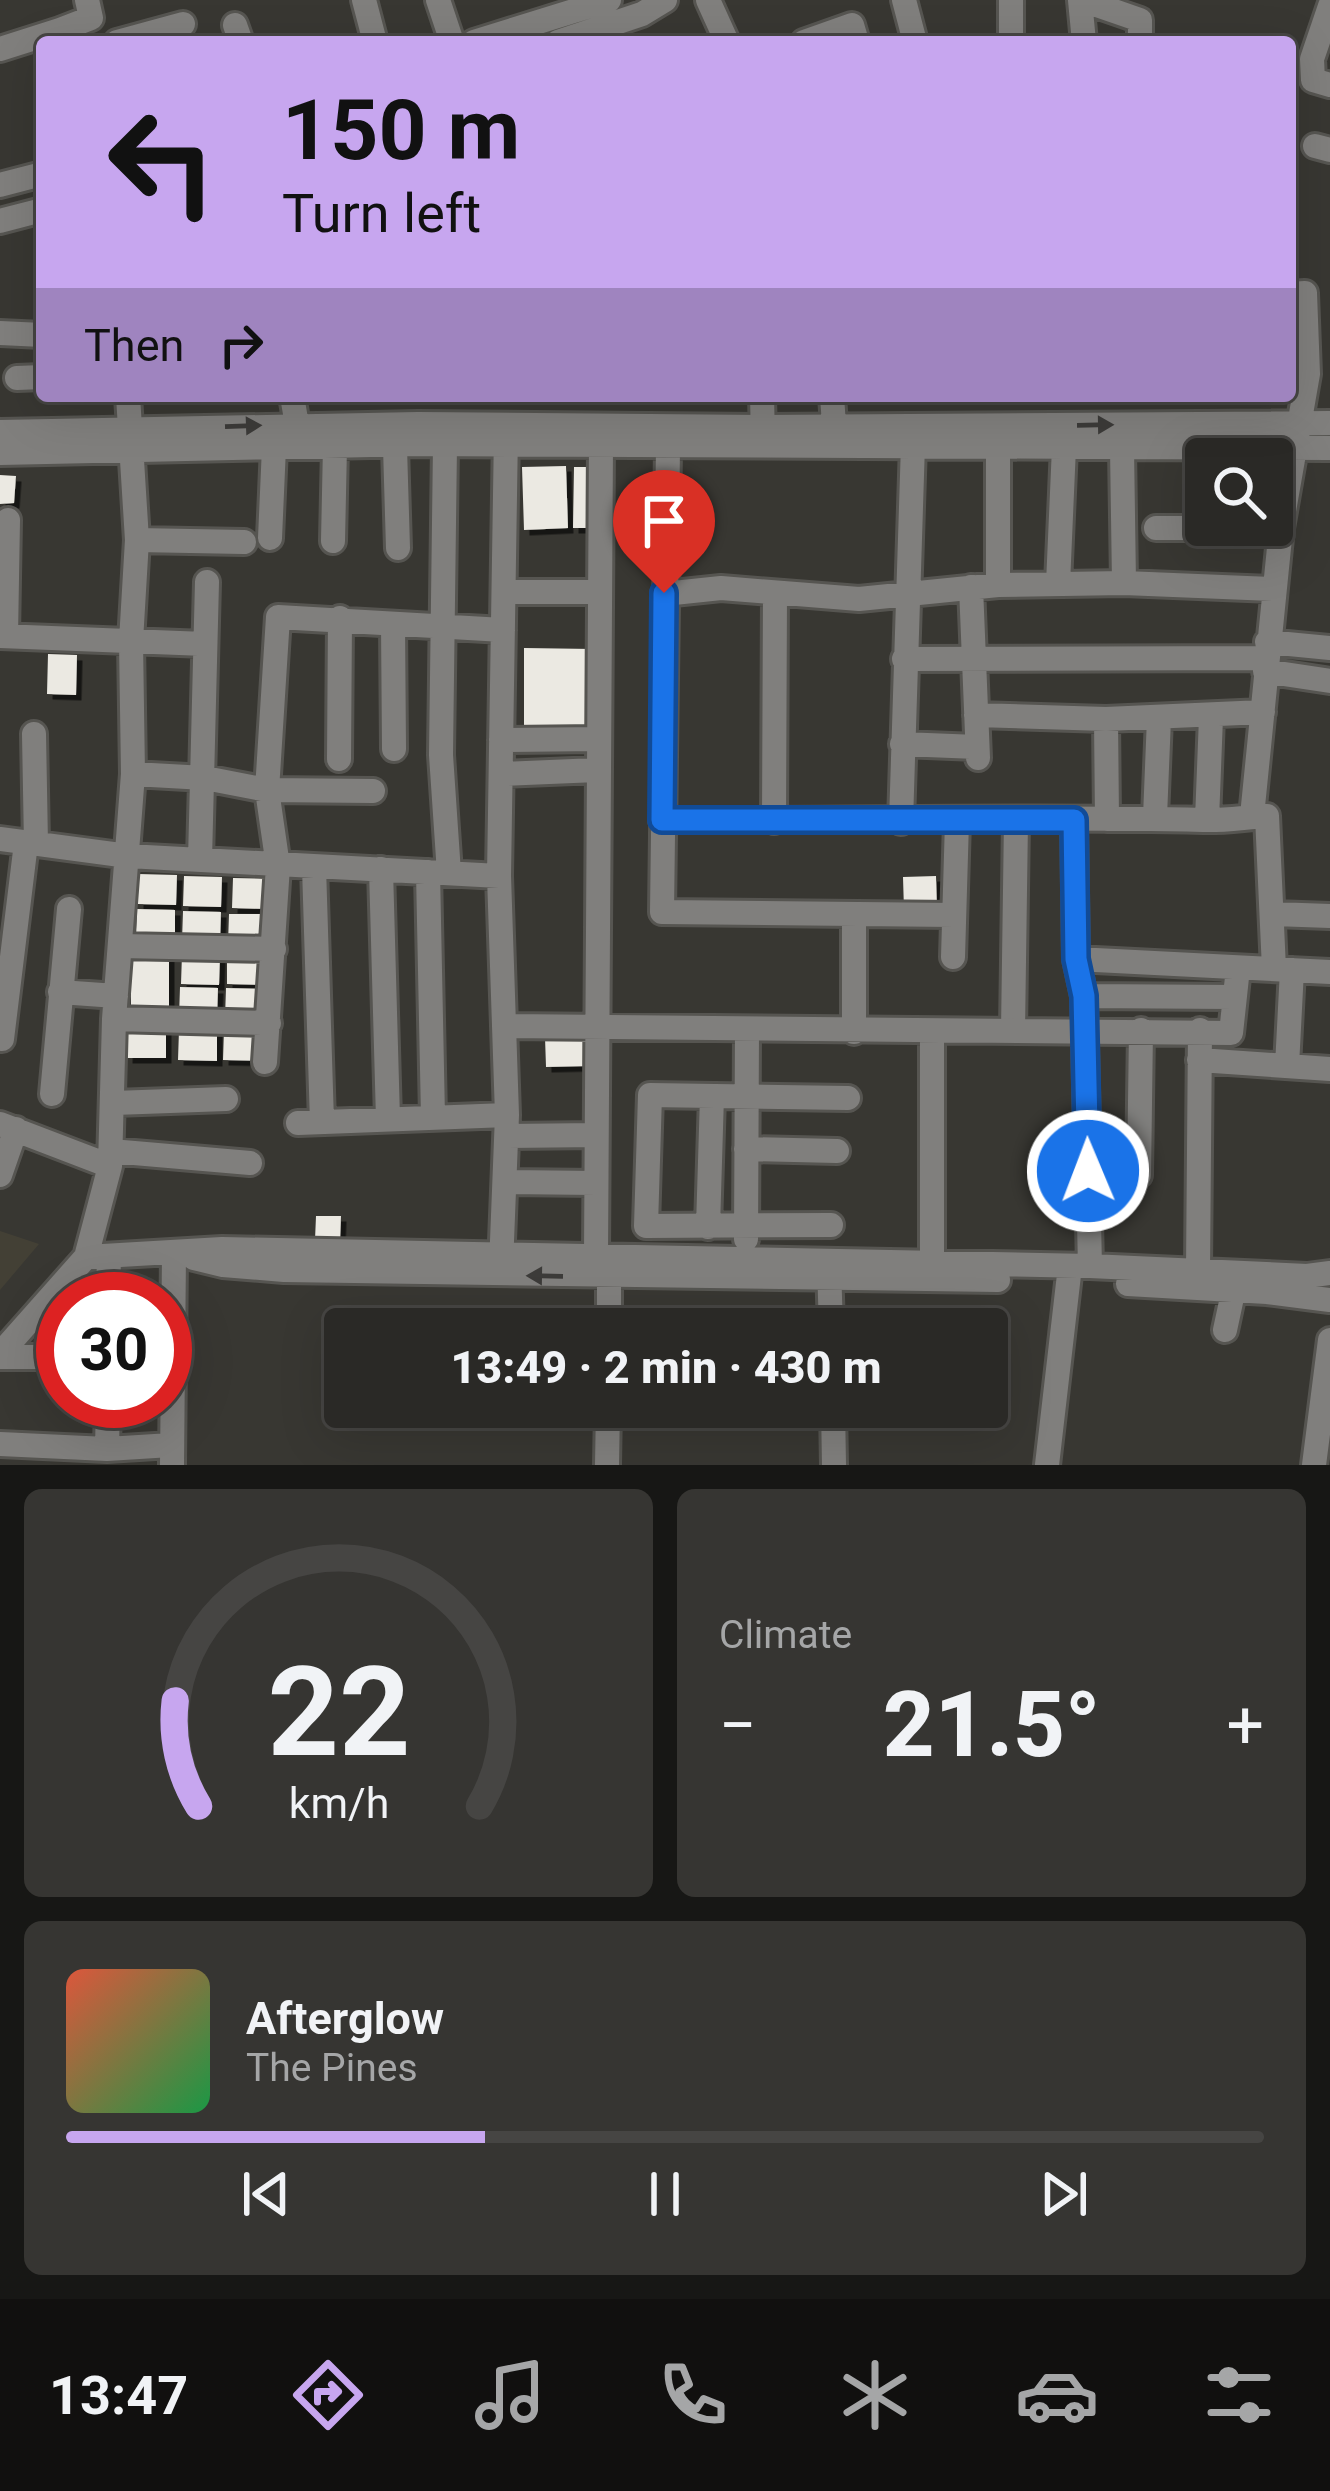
<!DOCTYPE html>
<meta charset="utf-8">
<style>
:root{--surface:#2a2926;--page:#363532;--text:#f1f3f6;--muted:#a5a6a7;--line:#464543;--accent:#c7a6ef}
body{margin:0;font-family:Roboto,sans-serif;background:var(--page);color:var(--text);height:100vh;display:flex;flex-direction:column;font-size:45px;white-space:nowrap}
*{box-sizing:border-box;margin:0}
p{font-size:39px;color:var(--muted)}
.icon{flex:none;width:66px;height:66px;fill:none;stroke:currentColor;stroke-width:2;stroke-linecap:round;stroke-linejoin:round}
.map{position:relative;height:1465px;overflow:hidden}
.drawer{display:flex;flex-direction:column;gap:24px;padding:24px;background:#171715;flex:1}
.drawer>*{flex:none}
.top-card{position:absolute;left:36px;top:36px;width:1260px;height:366px;border-radius:12px;box-shadow:0 12px 48px #0002,0 0 0 3px var(--line);background:#c7a6ef;color:#111;overflow:hidden}
.controls{position:absolute;left:1185px;top:438px;display:grid;gap:24px}
.controls a{display:grid;place-items:center;width:108px;height:108px;border-radius:12px;background:var(--surface);box-shadow:0 12px 48px #0002,0 0 0 3px var(--line);font-size:60px}
.speed{position:absolute;left:36px;top:1272px;display:flex;gap:24px;font-size:60px;font-weight:700;text-align:center}
.speed>*{display:grid;place-content:center;width:156px;height:156px;border-radius:50%;background:var(--surface);box-shadow:0 12px 48px #0002,0 0 0 3px var(--line);line-height:1}
.speed .limit{border:18px solid #d22;background:#fff;color:#111}
.pin{position:absolute;display:grid;place-items:center;width:102px;height:102px;color:#fff;margin:-123px -51px;border-radius:50% 50% 50% 0;rotate:-45deg;box-shadow:0 0 12px #0007}
.pin .icon{rotate:45deg}
.me{position:absolute;width:132px;margin:-66px;rotate:359deg;stroke-linejoin:round;filter:drop-shadow(0 0 9px #0008)}
.turn{display:flex;align-items:center;gap:42px;height:252px;padding:0 48px;font-size:54px}
.turn .icon{width:156px;height:156px;stroke-width:2.5}
.turn b{display:block;font-size:84px;line-height:102px}
.then{display:flex;align-items:center;height:114px;padding:0 48px;background:#0003;gap:24px;font-size:45px}
.big{font-size:90px;font-weight:800;line-height:1.1}
.drawer .widget{flex:1;display:flex;flex-direction:column;justify-content:center;gap:18px;min-width:0;padding:0 42px;border-radius:18px;background:var(--page)}
.drawer .dial{align-items:center;gap:0}
.dial svg{height:312px;overflow:visible;fill:none;stroke:var(--line);stroke-width:7;stroke-linecap:round;text-anchor:middle}
.dial text{fill:var(--text);stroke:none}
.song{display:flex;align-items:center;gap:36px}
.cover{width:144px;height:144px;border-radius:18px;background:linear-gradient(135deg,hsl(10 70% 55%),hsl(140 70% 35%))}
.played{height:12px;border-radius:6px;background:linear-gradient(90deg,var(--accent) 35%,var(--line) 35%)}
.keys{display:flex;justify-content:space-around;direction:ltr}
.heat{display:flex;justify-content:space-between;align-items:center;font-size:66px;direction:ltr}
.drawer .tiles{flex:1;display:grid;gap:24px;grid-template-columns:1fr 1fr}
.widget:last-child{grid-column:span 2}
.trip{position:absolute;left:324px;top:1308px;width:684px;height:120px;border-radius:12px;background:var(--surface);box-shadow:0 12px 48px #0002,0 0 0 3px var(--line);font-weight:800;line-height:120px;text-align:center}
.tabs{display:flex;height:192px;justify-content:space-around;align-items:center;background:#11100f;color:var(--muted)}
.tabs .icon{width:84px;height:84px}
.tabs .active{color:var(--accent)}
.tabs b{font-size:54px;color:var(--text)}
.map>svg:first-child{display:block}
</style>
<div class="map">
<svg width="1330" height="1465" viewBox="0 0 1330 1465">
<defs>
<filter id="shadow"><feDropShadow dx="5.5" dy="5.5" stdDeviation="0" flood-color="#0009"/></filter>
</defs>
<rect width="100%" height="100%" fill="#383732"/>
<path fill="#434035" d="M0 1231 39 1244 0 1290Z"/>
<path fill="#ebe9e2" filter="url(#shadow)" d="M566 466 568 528 524 530 522 467Z
M574 467H596L595 528H573Z
M0 475 16 476 14 503 0 504Z
M524 648 593 649V732L524 733Z
M48 654 77 655 76 695 47 694Z
M138 874 177 875 176 905 138 904Z
M184 876 222 877 221 907 183 906Z
M936 876 937 910H904L903 877Z
M233 878 271 879 270 909 232 908Z
M137 909 175 910V940L136 939Z
M183 911 221 912 220 942 182 941Z
M229 914H268L267 944H228Z
M131 952H169V1014L131 1013Z
M182 954 220 955 219 985 181 984Z
M227 954 266 955 265 985 227 984Z
M180 987 218 988 217 1018 179 1017Z
M226 988 264 989V1019L225 1018Z
M128 1028H166V1058H127Z
M179 1030 217 1031V1061L178 1060Z
M224 1030 262 1031V1061L223 1060Z
M545 1037H588V1066L546 1067Z
M316 1216H341L340 1241 315 1240Z"/>
<g fill="none" stroke-linecap="round" stroke-linejoin="round">
<defs>
<path id="minor" d="M364 0 375 42
M438 0 452 42
M708 0 727 42
M904 0 915 42
M1011 0V42
M1080 0 1084 42
M1082 0 1140 20V42
M1330 6 1312 59 1313 80 1330 85
M235 25 241 42
M60 30 91 18 87 0
M117 42 183 24
M474 42 609 0
M558 42 642 14 665 0
M804 42 852 25 857 42
M0 49 60 30 64 42
M1315 146 1330 150
M0 185 42 174
M0 221 42 210
M0 333 42 335
M17 378 42 377
M292 396 297 425
M762 396 763 439
M832 396 834 425
M0 432 418 424 762 427 1330 423
M998 444V585
M445 445 441 755 449 873
M395 447 398 548
M668 447 662 912 954 915
M1122 448 1124 583
M0 453 418 444 1330 448
M1156 528H1281
M270 538 274 447
M137 540 244 542
M333 541 335 446
M1058 584 1064 447
M971 587 978 758
M504 592H599
M664 594 721 588 859 599 998 585 1124 583 1273 589
M393 624 394 749
M0 636 205 644
M6 636 8 520
M1267 642 1330 648
M904 659 1265 658
M1265 671 1330 681
M976 715 1106 719 1263 712
M1106 719 1107 819
M34 734 36 844
M501 740 598 739
M902 744 977 747
M339 759 340 618
M133 774 205 778 267 790 373 791
M501 774 597 770
M1252 816 1281 528 1308 374 1305 293 1290 294
M1155 817 1159 718
M662 820C842 821 1023 816 1203 820 1224 821 1246 817 1267 816L1274 969
M1074 820 1076 959
M1207 820 1211 717
M774 821 775 593
M901 822 913 444
M0 839 128 856 499 876
M200 860 207 582
M314 867 322 1122
M381 869 388 1119
M428 872 433 1117
M854 914V1032
M1274 914 1330 916
M121 946 274 949
M953 957 957 821
M60 992 116 996
M1084 996 1234 997
M114 1019 269 1023
M504 1026 1231 1033 1238 968
M1013 1031 1016 820
M932 1033V1276
M2 1039 26 843
M1199 1060 1330 1069
M265 1062 278 866 267 790 278 617 503 630
M1287 1066 1292 970
M52 1094 69 909
M114 1103 226 1099
M298 1123 507 1115
M0 1124 110 1166
M507 1136 596 1135
M746 1149 837 1151
M111 1151 250 1163
M0 1175 16 1129
M1139 1175 1141 1030
M506 1182 596 1183
M831 1225 646 1226 650 1095 848 1098
M708 1227 712 1096
M746 1239 747 1031
M596 1256 601 444
M86 1257 222 1249 1090 1266 1307 1276 1330 1273
M194 1258 223 1265 284 1270 998 1280
M609 1265V1329
M829 1265 831 1329
M501 1266 507 1115 499 876 506 432
M1090 1266 1084 996 1076 959 1330 972
M1198 1270 1200 1030
M1128 1284 1267 1292 1330 1300
M108 1299 109 1258
M1225 1330 1237 1274
M0 1354 86 1257 110 1166 114 1019 133 774 131 641 137 540 128 396
M0 1357H63
M833 1407 834 1465
M0 1444 107 1449 171 1445
M107 1449 108 1401
M172 1465 174 1253
M607 1465 608 1407
M1047 1465 1070 1266
M1314 1465 1330 1340"/>
</defs>
<use href="#minor" stroke="#565551" stroke-width="30"/>
<use href="#minor" stroke="#807f7d" stroke-width="24"/>
</g>
<defs><path id="oneway-solid" d="M-6-.8H1V-3.2L6.5 0L1 3.2V.8H-6Z" transform="scale(3)"/></defs>
<g fill="#3c3b39">
<use href="#oneway-solid" transform="translate(1095 425) rotate(-1)"/>
<use href="#oneway-solid" transform="translate(243 426) rotate(-2)"/>
<use href="#oneway-solid" transform="translate(545 1276) rotate(-179)"/>
</g>
<g fill="none" stroke-linecap="round" stroke-linejoin="round">
<defs>
<path id="route" d="M664 593 662 820H1074L1076 959 1084 996 1088 1171"/>
</defs>
<use href="#route" stroke="#114b97" stroke-width="30"/>
<use href="#route" stroke="#1a73e8" stroke-width="21"/>
</g>
</svg>
<div class="controls">
<a><svg class="icon" aria-label="search" viewBox="0 0 24 24"><circle cx="10" cy="10" r="6"/><path d="M15 15l6 6"/></svg></a>
</div>
<div class="speed"><div class="limit">30</div></div>
<div class="pin" style="left:664px;top:593px;background:#d93025"><svg class="icon" aria-label="arrive" viewBox="0 0 24 24"><path d="M6 21V4h12l-3 4 3 4H6"/></svg></div>
<svg class="me" style="left:1088px;top:1171px" viewBox="-20 -20 40 40"><circle r="17" fill="#1a73e8" stroke="#fff" stroke-width="3"/><path d="M0-11L8 9 0 5-8 9z" fill="#fff"/></svg>
<div class="trip">13:49 · 2 min · 430 m</div>
<div class="top-card">
<div class="turn"><svg class="icon" aria-label="left" viewBox="0 0 24 24"><path d="M17 20v-9H6M10 6l-5 5 5 5"/></svg><div><b>150 m</b>Turn left</div></div>
<div class="then">Then<svg class="icon" aria-label="right" viewBox="0 0 24 24"><path d="M7 20v-9h11M14 6l5 5-5 5"/></svg></div>
</div>
</div>
<section class="drawer">
<div class="tiles">
<div class="widget dial"><svg viewBox="0 0 100 80">
<path d="M14 69A42 42 0 1 1 86 69"/>
<path d="M14 69A42 42 0 0 1 8 42" stroke="#c7a6ef"/>
<text x="50" y="56" font-size="32" font-weight="700">22</text>
<text x="50" y="72" font-size="11">km/h</text>
</svg></div>
<div class="widget"><p>Climate</p>
<div class="heat"><a>−</a><b class="big">21.5°</b><a>+</a></div>
</div>
<div class="widget">
<div class="song"><i class="cover"></i><div><b>Afterglow</b><p>The Pines</p></div></div>
<div class="played"></div>
<div class="keys"><svg class="icon" aria-label="previous" viewBox="0 0 24 24"><path d="M18 5L8 12l10 7zM5 5v14"/></svg><svg class="icon" aria-label="pause" viewBox="0 0 24 24"><path d="M8 5v14M16 5v14"/></svg><svg class="icon" aria-label="next" viewBox="0 0 24 24"><path d="M6 5l10 7-10 7zM19 5v14"/></svg></div>
</div>
</div>
</section>
<nav class="tabs">
<b>13:47</b>
<svg class="icon active" aria-label="directions" viewBox="0 0 24 24"><path d="M12 3l9 9-9 9-9-9zM9 14v-3h6M13 9l2 2-2 2"/></svg>
<svg class="icon" aria-label="music" viewBox="0 0 24 24"><path d="M9 18V5l10-2v13"/><circle cx="6" cy="18" r="3"/><circle cx="16" cy="16" r="3"/></svg>
<svg class="icon" aria-label="phone" viewBox="0 0 24 24"><path d="M5 4h4l2 5-3 2q2 4 5 5l2-3 5 2v4C11 20 4 13 5 4z"/></svg>
<svg class="icon" aria-label="climate" viewBox="0 0 24 24"><path d="M12 3v18M4 7l16 10M4 17L20 7"/></svg>
<svg class="icon" aria-label="car" viewBox="0 0 24 24"><path d="M5 17H2v-5l4-1 3-4h7l3 4 3 1v5h-3M9 17h6M6 11h13"/><circle cx="7" cy="17" r="2"/><circle cx="17" cy="17" r="2"/></svg>
<svg class="icon" aria-label="filters" viewBox="0 0 24 24"><path d="M4 7h16M4 17h16"/><circle cx="9" cy="7" r="2"/><circle cx="15" cy="17" r="2"/></svg>
</nav>
